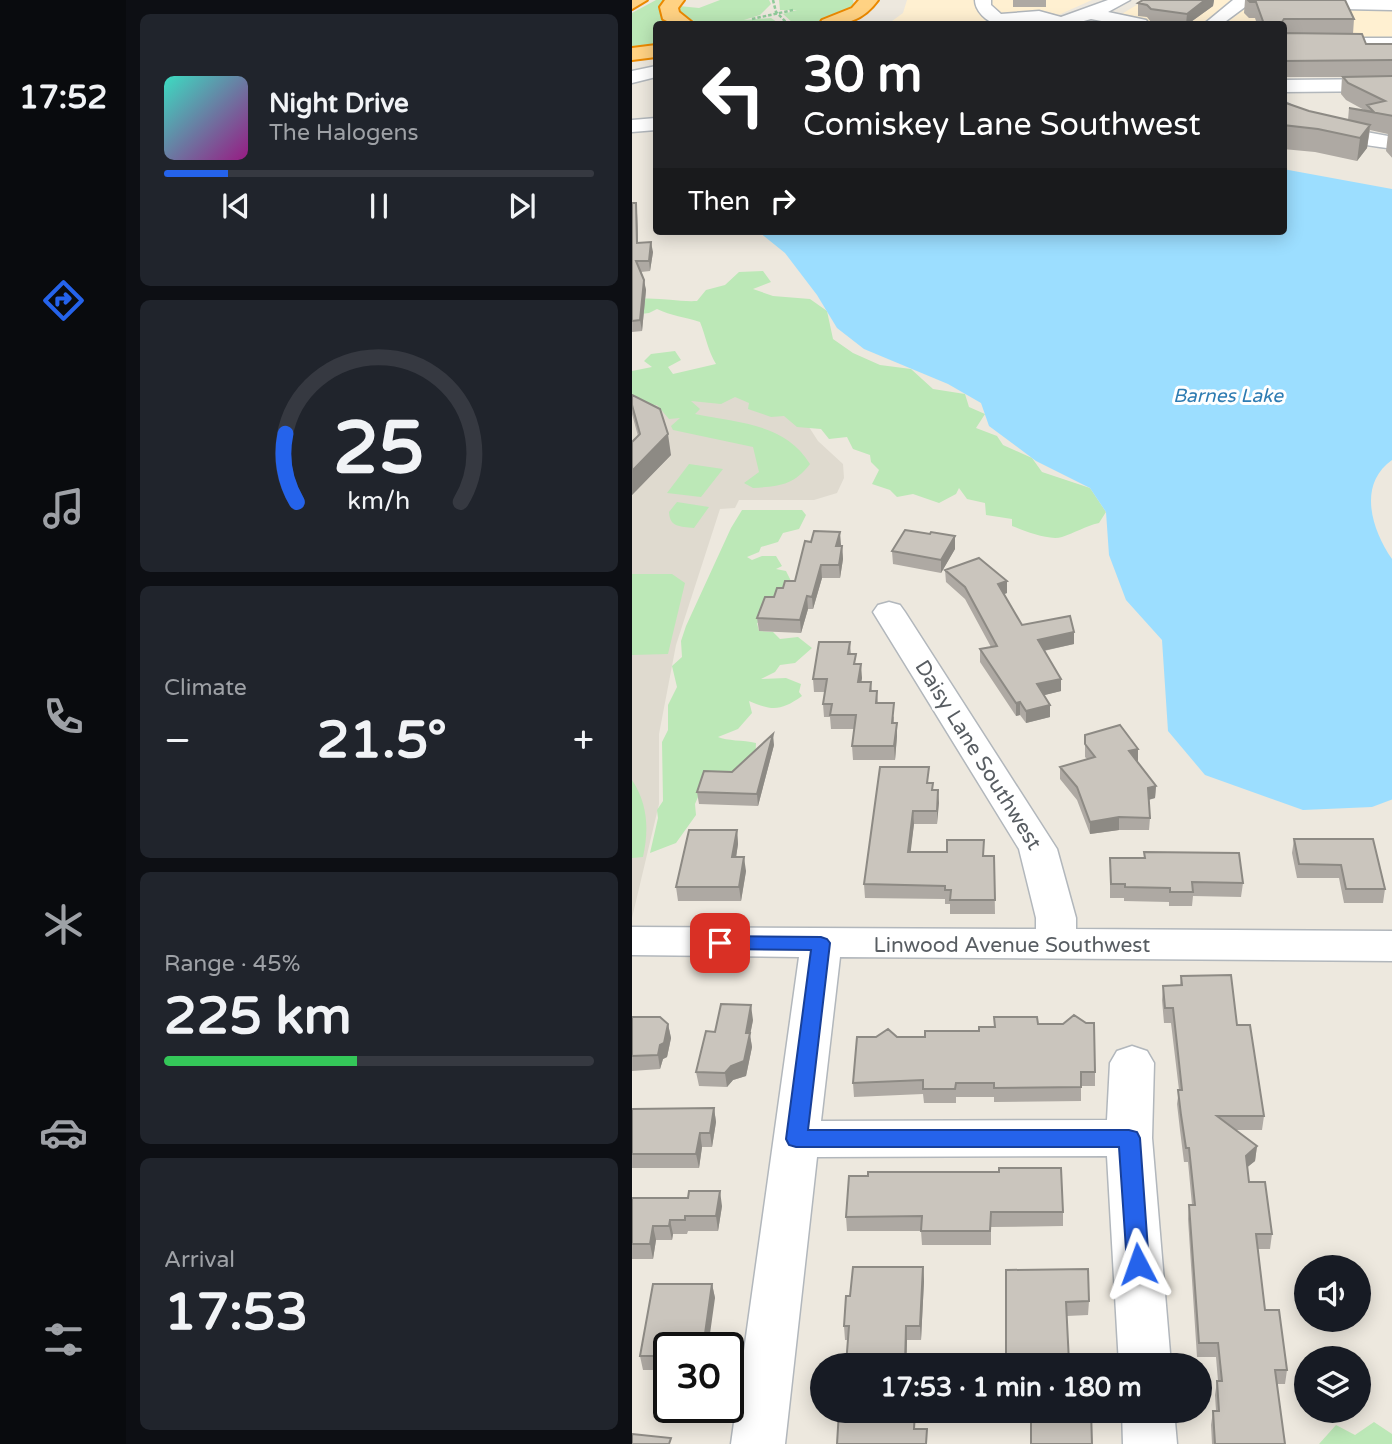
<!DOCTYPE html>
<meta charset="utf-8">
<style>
:root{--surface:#171b24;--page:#20242c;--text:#f1f3f6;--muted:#9ea1a6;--line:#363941;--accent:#2563eb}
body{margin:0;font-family:"Varela Round",sans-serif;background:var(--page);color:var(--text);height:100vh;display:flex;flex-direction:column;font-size:26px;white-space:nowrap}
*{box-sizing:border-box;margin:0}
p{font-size:23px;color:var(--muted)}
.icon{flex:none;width:38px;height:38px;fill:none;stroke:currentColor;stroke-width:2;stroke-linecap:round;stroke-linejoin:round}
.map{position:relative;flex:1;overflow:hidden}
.details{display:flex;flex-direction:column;gap:14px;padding:14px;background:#0d0f14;width:506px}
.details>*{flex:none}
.banner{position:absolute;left:21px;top:21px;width:634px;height:214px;border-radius:7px;box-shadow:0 4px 18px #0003;background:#202124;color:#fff;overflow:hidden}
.controls{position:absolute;left:662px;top:1255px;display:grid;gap:14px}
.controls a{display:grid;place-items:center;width:77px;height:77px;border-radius:50%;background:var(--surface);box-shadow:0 4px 18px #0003;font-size:35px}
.speed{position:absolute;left:21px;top:1332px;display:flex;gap:14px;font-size:35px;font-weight:700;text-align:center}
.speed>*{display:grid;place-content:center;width:91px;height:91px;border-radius:50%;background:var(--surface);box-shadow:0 4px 18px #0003;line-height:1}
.speed .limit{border:4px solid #111;border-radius:10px;background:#fff;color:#111}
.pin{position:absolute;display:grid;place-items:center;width:60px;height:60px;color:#fff;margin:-30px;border-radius:14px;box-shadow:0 4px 10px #0006}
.me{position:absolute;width:77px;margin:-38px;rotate:356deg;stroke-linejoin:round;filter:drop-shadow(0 0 5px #0008)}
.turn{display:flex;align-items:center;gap:24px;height:147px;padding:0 35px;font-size:32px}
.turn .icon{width:91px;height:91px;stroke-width:2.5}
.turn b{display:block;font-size:49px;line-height:60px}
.then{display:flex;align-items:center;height:66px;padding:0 35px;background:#0003;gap:14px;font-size:26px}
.big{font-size:52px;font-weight:800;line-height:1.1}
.details .card{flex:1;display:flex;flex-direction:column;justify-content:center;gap:10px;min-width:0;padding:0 24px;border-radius:10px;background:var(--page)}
.details .dial{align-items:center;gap:0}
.dial svg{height:182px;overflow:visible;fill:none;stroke:var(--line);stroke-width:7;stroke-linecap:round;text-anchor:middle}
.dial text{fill:var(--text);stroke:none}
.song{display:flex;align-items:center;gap:21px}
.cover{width:84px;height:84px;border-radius:10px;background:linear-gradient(135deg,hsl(170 70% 55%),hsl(310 70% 35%))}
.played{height:7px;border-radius:4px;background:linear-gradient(90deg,var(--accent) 15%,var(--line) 15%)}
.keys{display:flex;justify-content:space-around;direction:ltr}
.heat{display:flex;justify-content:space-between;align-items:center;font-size:38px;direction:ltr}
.charge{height:10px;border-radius:5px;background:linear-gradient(90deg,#34c759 45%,var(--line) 0)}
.trip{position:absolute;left:178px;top:1353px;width:402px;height:70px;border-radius:35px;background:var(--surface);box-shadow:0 4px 18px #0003;font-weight:800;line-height:70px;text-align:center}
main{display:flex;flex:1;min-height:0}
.tabs{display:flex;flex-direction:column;width:126px;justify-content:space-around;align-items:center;background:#090b0e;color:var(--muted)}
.tabs .icon{width:49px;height:49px}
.tabs .on{color:var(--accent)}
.tabs b{font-size:32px;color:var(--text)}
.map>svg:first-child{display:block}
</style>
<main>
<nav class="tabs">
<b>17:52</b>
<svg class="icon on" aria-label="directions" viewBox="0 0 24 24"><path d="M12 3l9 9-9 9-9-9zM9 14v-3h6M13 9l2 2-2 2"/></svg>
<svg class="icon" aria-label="music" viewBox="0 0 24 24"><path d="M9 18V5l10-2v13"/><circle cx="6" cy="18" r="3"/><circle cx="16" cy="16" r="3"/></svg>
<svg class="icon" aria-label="phone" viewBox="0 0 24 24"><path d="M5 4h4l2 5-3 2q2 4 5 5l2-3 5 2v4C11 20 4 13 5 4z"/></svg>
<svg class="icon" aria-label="climate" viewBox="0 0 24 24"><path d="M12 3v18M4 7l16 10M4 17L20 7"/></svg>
<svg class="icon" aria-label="car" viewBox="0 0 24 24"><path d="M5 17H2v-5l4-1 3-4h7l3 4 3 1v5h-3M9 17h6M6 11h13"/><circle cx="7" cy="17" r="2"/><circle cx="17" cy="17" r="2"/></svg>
<svg class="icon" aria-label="filters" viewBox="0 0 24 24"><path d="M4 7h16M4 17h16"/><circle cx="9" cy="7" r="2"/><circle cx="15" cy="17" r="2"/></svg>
</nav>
<section class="details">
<div class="card">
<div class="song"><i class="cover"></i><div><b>Night Drive</b><p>The Halogens</p></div></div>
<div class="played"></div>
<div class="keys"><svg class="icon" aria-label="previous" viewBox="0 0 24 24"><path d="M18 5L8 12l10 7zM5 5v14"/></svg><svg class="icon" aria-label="pause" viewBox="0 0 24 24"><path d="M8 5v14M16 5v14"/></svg><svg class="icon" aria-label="next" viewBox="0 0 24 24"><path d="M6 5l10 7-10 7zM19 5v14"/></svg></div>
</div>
<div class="card dial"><svg viewBox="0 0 100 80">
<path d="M14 69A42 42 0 1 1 86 69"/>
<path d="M14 69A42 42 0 0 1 9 39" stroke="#2563eb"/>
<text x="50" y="56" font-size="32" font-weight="700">25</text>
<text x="50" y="72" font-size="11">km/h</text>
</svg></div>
<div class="card"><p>Climate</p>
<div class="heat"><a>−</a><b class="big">21.5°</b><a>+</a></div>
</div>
<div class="card"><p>Range · 45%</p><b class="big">225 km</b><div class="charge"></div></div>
<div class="card"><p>Arrival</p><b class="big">17:53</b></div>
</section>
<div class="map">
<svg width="761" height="1444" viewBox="0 0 761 1444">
<rect width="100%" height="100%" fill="#ede8de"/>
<path fill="#fff0d1" d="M275 0H460L422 17 392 24H256L271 13Z
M513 0H760V52L651 24H489L469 21 488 15Z"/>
<path fill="#dfdacf" d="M106 379 166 410 186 441 211 464 212 478 205 493 182 500H107L103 508 88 509 44 645 27 734V804L0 918V380Z"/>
<path fill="#bce8b7" d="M24 0H35C22 10 32 18 42 24H24V48L0 51V13Z
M88 0H137L139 4 128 15 112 20 139 18 148 24H67L46 12 47 6 67 8Z
M147 0H221L222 6C205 21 185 24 162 24L151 14 165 10H148Z
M131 271 139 282 121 289 141 296 178 299 195 311 201 339 221 353 248 365 279 369 301 389 333 394 337 407 353 414 344 428 365 436 371 445 400 458 410 472 458 488 474 512 467 523C453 526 443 533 430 537 417 541 393 531 380 526V519L354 515 353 503 335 499 327 488 324 494 307 503 281 494 265 497 258 490 240 484 247 470 239 462 238 455 221 449 215 437 197 439 189 429 165 427 152 416 139 417 116 409 117 403 103 397 89 404 59 401 68 409 63 414C106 423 153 423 178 464 161 486 147 486 121 488L112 483 127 472 121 447 41 430 39 426 48 418 37 419 25 405 0 409V371L20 367 12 361 19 354 43 351 49 360 36 367 41 374 84 364C76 351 74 337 68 322 53 317 39 316 25 309L17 313 0 315 6 299C27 297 45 302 65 301L74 290 93 285 107 272Z
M57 464 91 469 69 497 35 493Z
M45 502 77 507 62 528C48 526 38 528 37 512Z
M110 510H170L174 515 167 529 151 533 146 542 129 547 127 552 115 557 120 560 130 556H144L150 566 144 569 154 571 160 583 142 619 125 623 127 631 141 632 148 639 166 637 180 648 163 663 148 665 143 672 129 679 154 678 169 684 167 692 170 696C149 711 140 711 117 701L120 713 106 729 86 737C95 741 111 740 124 743L123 763 69 790 63 804 64 815 44 843 18 853 26 818 25 810 31 801 30 742 36 730V705L45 687 40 666 50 657 49 641 54 626 99 528Z
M0 574H40L53 583 36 654 0 655Z
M0 780C16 804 17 830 11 857L0 858Z
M742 1422 760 1434V1444H687L704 1425 723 1435Z"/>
<path fill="#9cdeff" d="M651 169 760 189V460C725 485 740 530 760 559L761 799 740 807 671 810 573 775 536 731 530 640 494 600 477 555 474 512 458 488 404 461 357 426 349 403 316 384 232 349 205 328 185 295 153 253 127 232 113 231H651Z"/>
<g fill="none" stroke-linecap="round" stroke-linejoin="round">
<defs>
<path id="minor" d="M343 0H359V5L369 14 407 11 429 17 476 0H498L476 12 514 20 517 24H485L459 19 441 24H416L406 21 365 24C355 22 343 11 343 0Z
M601 0H761V10L613 7 590 24H572Z
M651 38H761V48H651Z
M24 66V77L0 83V71Z
M761 79V91L651 92V80Z
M651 101 696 125 761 137V149C724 143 681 140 651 116Z
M24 118V130L0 132V120Z
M257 602 268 605 273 612 425 849 444 918V929L761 931V961L208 957 189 1121 475 1120 478 1063 485 1051 500 1046 515 1051 522 1063 520 1138 539 1365H487L475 1156 185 1157 153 1444H99L167 957 0 955V927L404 929V918L387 849 241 612 246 605Z
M490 1410H542L545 1444H491Z"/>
<path id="highway" d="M0 0H15L0 9Z
M33 0H52L46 8 47 12 62 24H41L31 19 28 7Z
M227 0H246C231 21 212 26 188 24L190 20 220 8Z
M24 45V57L0 60V48Z"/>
</defs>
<use href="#minor" stroke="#b2b7bc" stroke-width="3"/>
<use href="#highway" stroke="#eb8900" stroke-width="4"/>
<path stroke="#91cc9b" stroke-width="2.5" stroke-dasharray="3.5 2" stroke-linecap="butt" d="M141 0 144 12 156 24
M120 19 161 10"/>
<use href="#minor" fill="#fff" fill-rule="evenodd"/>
<use href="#highway" fill="#ffd283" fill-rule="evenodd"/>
</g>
<path fill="#aea9a3" d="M381 0H414V7H381Z
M511 0H582L581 6 556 24H540L519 22 515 17 506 16V3Z
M613 0H713L722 19 721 34 734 44H761V159L754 151 756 134 738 130 735 148 725 161 683 152 651 149V102L677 111 716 120 717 108 734 111 714 100 709 94 710 77H651V24H625L623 18H617L612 13Z
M0 203 5 213 6 243 21 252 18 271 9 272 14 290 10 331 0 332Z
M0 405 39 455 0 495V442L6 436 0 414Z
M208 532V546H210L211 559 208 578H190L181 609H176L169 633 127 631 125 618 142 597 151 588 163 581 179 542Z
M323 549 309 573 261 564 260 551Z
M313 570 375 581V593L372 594 390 625 442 632V644L412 651 429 691 412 695 418 717 394 723 388 715 384 716 348 662V649L359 647 333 599 314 582Z
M218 642 219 654 230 678 229 682H239L240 691H245L246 703 262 717V723H265V736L263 760H221L220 746 222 729H199L198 717H192L191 704 193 692H182L181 679Z
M453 735 506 749 505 761 524 786 523 798 517 800 518 818 517 830H487L458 834 445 800 428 779V767L455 759 453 757Z
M142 745 126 806 67 804 65 792 100 772Z
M297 783H301V790H306L305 824H282L278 852 362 856 363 914H318V904H313V899L233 898 232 884Z
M105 830 106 844 104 857 114 871 109 901H46L44 887Z
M662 839 753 889 751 903H712L707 878H665L660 853Z
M512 852 611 883 609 897 561 896 560 906H537V902L492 901V898H478V858H512Z
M549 976 605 1025 632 1116 630 1130H604L625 1146 623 1161 615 1167 617 1182 640 1234 638 1249H626L633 1310 655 1370 653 1384H645L653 1444H580L579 1425 581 1411H584L583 1395 585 1381H586L584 1357H565L556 1219 557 1205H560L556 1162H552L548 1130 545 1104 547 1090 539 1023H532L530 1000 531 986 548 985Z
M0 1017 36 1024 39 1038 35 1057 31 1059 28 1069 0 1071Z
M121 1020 118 1035 120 1047 114 1076 101 1080 95 1087 67 1086 64 1072 83 1032Z
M406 1024 463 1072V1086H449V1101L362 1102V1097H324V1103H292L291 1094 222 1097 221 1083 265 1037H293Z
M82 1108 84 1122 80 1147H70L67 1168H0V1109Z
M217 1176 431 1212V1226L359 1227V1245H290L289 1231H215L214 1217Z
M0 1198 90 1206 86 1231H56L55 1234H41L40 1240H24L21 1259H0Z
M291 1267 292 1281 289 1340H275L274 1365H214L216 1340H213L212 1326 218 1296Z
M374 1270 457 1301 456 1315 435 1316 437 1362 374 1365Z
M80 1284 83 1298 37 1348V1370H11L8 1356Z"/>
<path fill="#8d8a84" d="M573 0H582L581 6 556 24H554L555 14Z
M738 125 735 148 725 161 728 138Z
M4 203 5 213 6 253 5 243Z
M19 242 21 252 18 271 17 261Z
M12 280 14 290 10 331 8 320Z
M36 434 39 455 0 495V471Z
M208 532 209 545 205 559 204 546Z
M323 536V549L309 573V560Z
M210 546 211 559 208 578 207 565Z
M189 565 190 578 181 609 180 597Z
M375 581V593L367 596 366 584Z
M175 596 176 609 169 633 168 620Z
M442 632V644L405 652 406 640Z
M229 664 230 678 227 695 226 682Z
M429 679V691L405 697V684Z
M388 702V715L384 716V703Z
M418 705V717L394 723V711Z
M265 723V736L263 760 262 746Z
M141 734 142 745 126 806 125 794Z
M506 749V761L497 763V751Z
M524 786 523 798 515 800 516 788Z
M306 790 307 803 305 824V811Z
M281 811 282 824 277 866 276 852Z
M487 817V830L458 834V822Z
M105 830 106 844 102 871 100 857Z
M112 857 114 871 109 901 107 887Z
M119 1005 121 1020 118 1035 120 1047 114 1076 101 1080 95 1087 93 1073 99 1066 114 1033Z
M36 1024 39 1038 35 1057 31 1059 28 1069 26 1055 28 1045Z
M82 1108 84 1122 80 1147 78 1133Z
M68 1133 70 1147 67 1168 64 1154Z
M625 1146 623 1161 612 1170 614 1156Z
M88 1191 90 1206 86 1231 84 1216Z
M38 1220 41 1234 40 1240 37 1226Z
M21 1226 24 1240 21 1259 18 1244Z
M291 1267 292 1281 289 1340 288 1326Z
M80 1284 83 1298 76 1348H71Z
M274 1326 275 1340 274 1365H273Z"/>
<path fill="#cac5bd" stroke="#8d8a84" stroke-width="2" d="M511 0H573L555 14 519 9 515 5 506 3Z
M616 0H713L722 19H652L650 22V24H632L624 2H618Z
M651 33 730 34 734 44H761V60L651 61Z
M761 76V116L717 108 742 112 735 105 753 101 716 83 711 77Z
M651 102 677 111 738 125 728 138 686 129 651 125Z
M0 203H4L5 243 19 242 17 261H4L12 280 8 320 0 321Z
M0 395 28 409 36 434 0 471V442L8 434 0 405Z
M273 530 298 534 299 532 323 536 309 560 260 551Z
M182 531 208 532 204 546H210L207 565H189L180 597 175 596 168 620 125 618 133 597H142L145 588H151L153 581H163L173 541 179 542Z
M347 558 375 581 366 584 390 625 438 616 442 632 406 640 429 679 405 684 418 705 394 711 388 702 384 703 348 649 365 646 333 587 313 570Z
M187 642H218L216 654H224L222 664H229L226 682H239L238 691H245L244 703H262L260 723H265L262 746H220L224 715H198L200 704H191L195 679H181Z
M488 725 506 749 497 751 524 786 516 788 518 818 487 817 458 822 445 787 428 767 463 757 453 744V735Z
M141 734 125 794 65 792 72 771 100 772Z
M248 767H297L295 783H301L300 790H306L305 811H281L276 852H315V840H352L351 856H362L363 900H318L319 890H313V886L232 884Z
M57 830H105L100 857H112L107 887H44Z
M662 839H741L753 889H714L709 865 667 864Z
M512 852 607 853 611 883 560 882 561 892H538V888L493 887V884H479L478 858H513Z
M599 975 605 1025H618L632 1116H585L625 1146 614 1156 617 1182H633L640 1234H624L633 1310H647L655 1370H643L653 1444H583L581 1411H587L585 1381H590L586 1343H567L557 1205H563L557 1148H554L549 1115 546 1090H550L541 1008H533L531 986 550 985 549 976Z
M89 1004 119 1005 114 1033H118L112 1061 99 1066 93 1073 64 1072 74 1031 83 1032Z
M442 1015 454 1023H462L463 1072H449V1087L362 1088V1083H324L323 1089H291V1080L221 1083 225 1037H244L256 1029 265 1037H293V1031H347V1027H363L362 1017H405L406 1024H431Z
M0 1017H28L36 1024 32 1043 28 1045 26 1055 0 1056Z
M82 1108 78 1133H68L64 1154H0V1109Z
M367 1168H429L431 1212H359L358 1231H289L290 1216 214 1217 217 1176H236V1172H367Z
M57 1191H88L84 1216H53V1220H38L37 1226H21L18 1244H0V1198H56Z
M221 1267H291L288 1326H274L273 1365H214L217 1326H212L214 1296H218Z
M456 1269 457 1301 434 1302 437 1362H461V1365H374V1270Z
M21 1284H80L71 1348H37V1356H8Z
M399 1410H459L460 1444H399Z
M207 1411H283L282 1429H295L294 1444H205Z
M0 1434 39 1438 37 1444H0Z"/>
<path fill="#2563eb" stroke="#184099" stroke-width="2" d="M88 936 189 937 195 939 198 943 176 1130H497L505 1132 508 1138 517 1264 514 1271 506 1274 498 1271 495 1264 487 1147H164L157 1145 154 1139 179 950 88 949 81 947 78 943 81 938Z"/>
<g text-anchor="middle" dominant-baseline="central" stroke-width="6" stroke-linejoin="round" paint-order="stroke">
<g font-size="19" font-style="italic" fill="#2e7cb2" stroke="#fff">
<text x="596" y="396">Barnes Lake</text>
</g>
<g font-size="21" fill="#585d62" stroke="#fff">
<text transform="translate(346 755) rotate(58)">Daisy Lane Southwest</text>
<text x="380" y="945">Linwood Avenue Southwest</text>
</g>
</g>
</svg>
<div class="controls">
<a><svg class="icon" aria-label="sound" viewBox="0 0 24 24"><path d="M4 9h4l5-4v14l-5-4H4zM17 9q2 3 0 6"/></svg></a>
<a><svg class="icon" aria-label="layers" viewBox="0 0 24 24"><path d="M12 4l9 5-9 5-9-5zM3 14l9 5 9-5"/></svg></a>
</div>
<div class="speed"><div class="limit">30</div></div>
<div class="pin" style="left:88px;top:943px;background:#d93025"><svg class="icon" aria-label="arrive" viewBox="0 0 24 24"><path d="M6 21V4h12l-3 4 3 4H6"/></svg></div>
<svg class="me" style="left:506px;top:1264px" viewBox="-20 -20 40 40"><path d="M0-17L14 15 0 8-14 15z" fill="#2563eb" stroke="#fff" stroke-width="4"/></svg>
<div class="trip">17:53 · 1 min · 180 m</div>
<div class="banner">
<div class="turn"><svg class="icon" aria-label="left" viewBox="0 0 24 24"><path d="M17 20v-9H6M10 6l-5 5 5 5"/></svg><div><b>30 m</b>Comiskey Lane Southwest</div></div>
<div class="then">Then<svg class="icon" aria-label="right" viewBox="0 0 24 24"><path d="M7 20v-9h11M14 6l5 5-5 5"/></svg></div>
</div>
</div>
</main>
